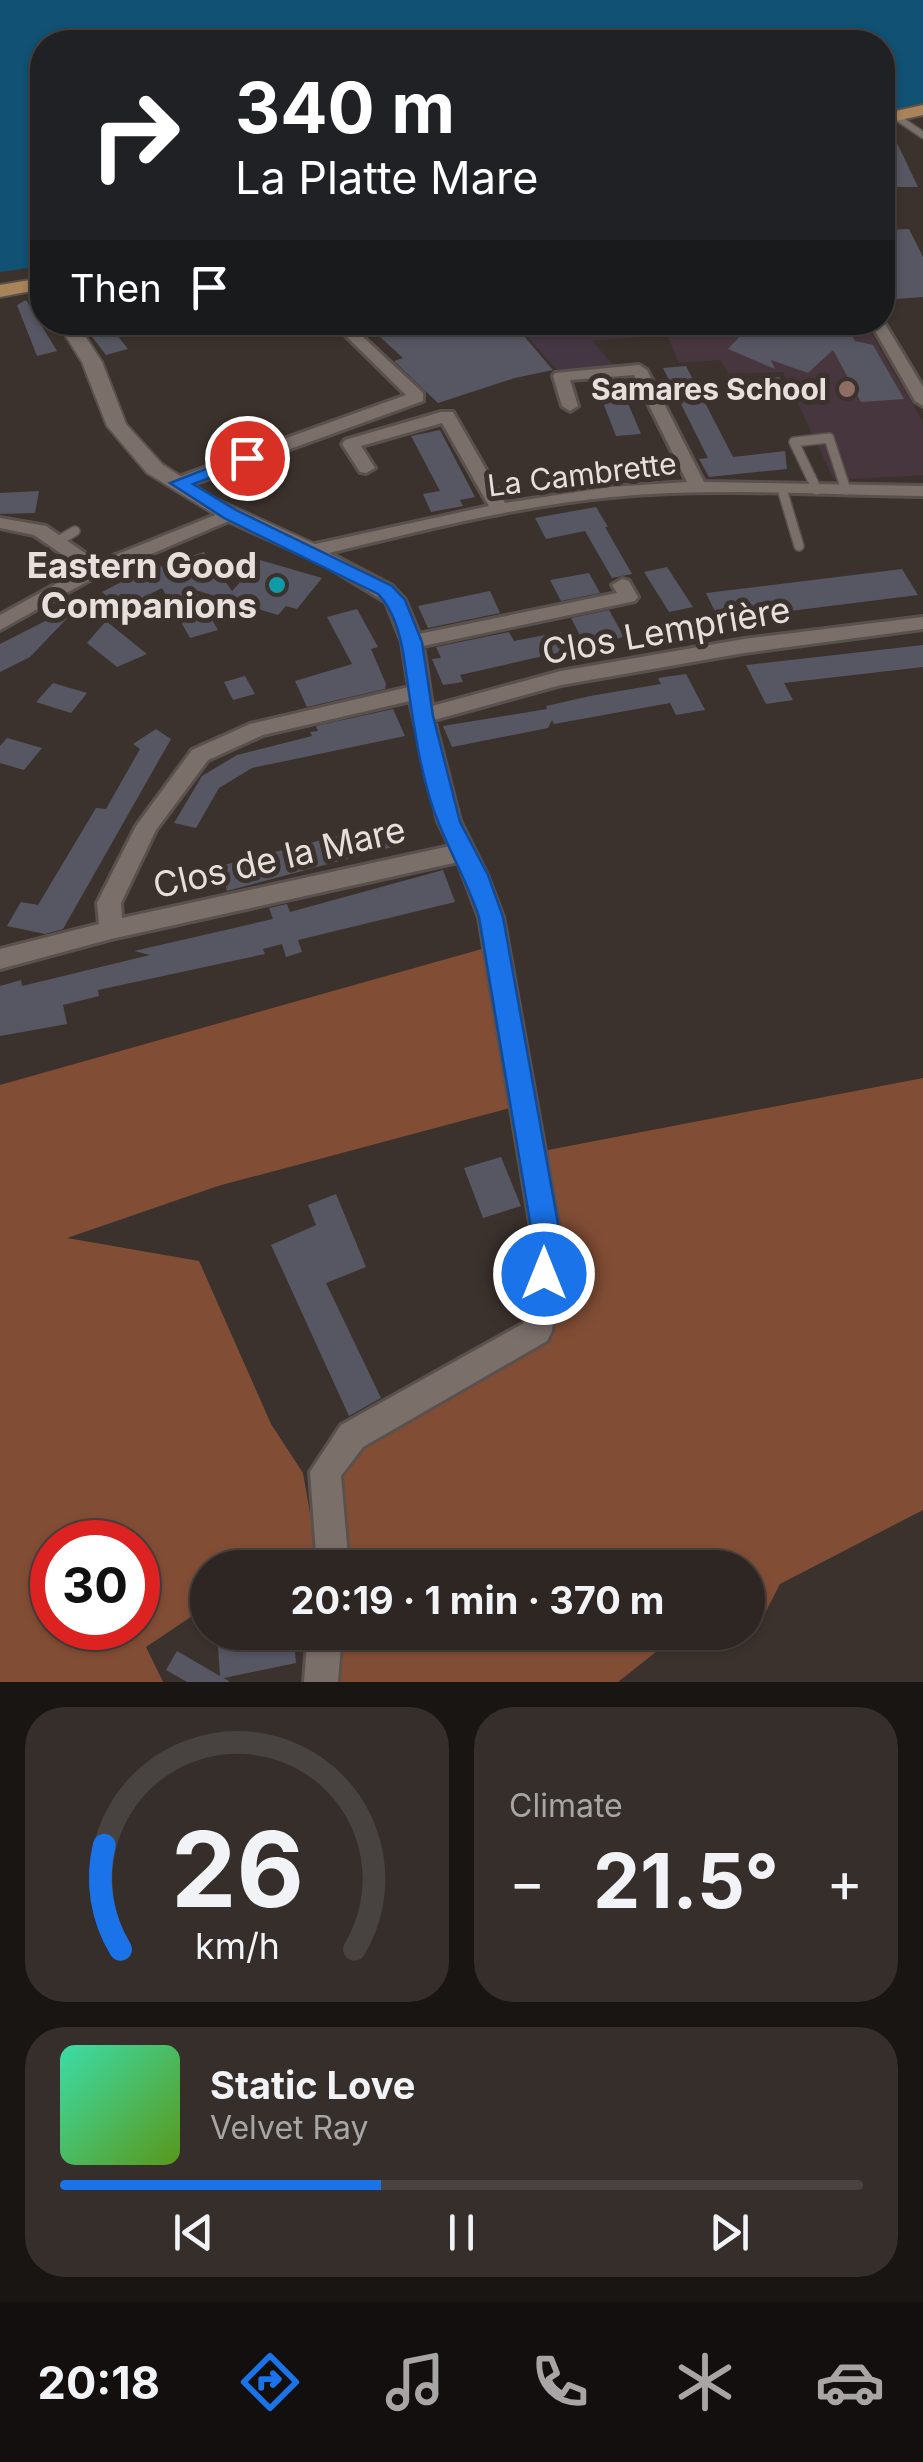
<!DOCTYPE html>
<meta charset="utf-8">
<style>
:root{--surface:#2d2622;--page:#352e2a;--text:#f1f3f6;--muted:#a7a5a5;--line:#484340;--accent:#1a73e8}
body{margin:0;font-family:Inter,sans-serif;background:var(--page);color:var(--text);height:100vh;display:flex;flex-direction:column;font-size:38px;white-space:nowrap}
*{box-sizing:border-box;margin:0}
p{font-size:32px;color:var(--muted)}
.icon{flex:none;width:55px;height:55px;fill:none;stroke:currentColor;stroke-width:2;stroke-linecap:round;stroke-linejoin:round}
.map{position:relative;height:1682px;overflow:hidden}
.details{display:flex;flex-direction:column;gap:25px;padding:25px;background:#191513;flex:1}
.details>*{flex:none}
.banner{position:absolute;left:30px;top:30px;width:865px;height:305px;border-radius:40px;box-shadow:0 2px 8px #0004,0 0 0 2px var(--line);background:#202124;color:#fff;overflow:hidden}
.speed{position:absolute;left:30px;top:1520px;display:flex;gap:20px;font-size:50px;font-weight:700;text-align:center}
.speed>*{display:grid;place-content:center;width:130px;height:130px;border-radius:50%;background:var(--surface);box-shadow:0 2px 8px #0004,0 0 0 2px var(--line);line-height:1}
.speed .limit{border:15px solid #d22;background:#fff;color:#111}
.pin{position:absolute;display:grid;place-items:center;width:85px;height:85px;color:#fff;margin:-42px;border:5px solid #fff;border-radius:50%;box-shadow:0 2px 10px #0007}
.me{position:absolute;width:110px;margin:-55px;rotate:0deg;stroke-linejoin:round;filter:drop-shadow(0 0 8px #0008)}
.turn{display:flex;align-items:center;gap:35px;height:210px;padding:0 40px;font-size:45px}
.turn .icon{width:130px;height:130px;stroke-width:2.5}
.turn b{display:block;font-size:70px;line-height:85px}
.then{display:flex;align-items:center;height:95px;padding:0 40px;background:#0003;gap:20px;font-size:38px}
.big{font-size:75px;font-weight:700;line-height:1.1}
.details .widget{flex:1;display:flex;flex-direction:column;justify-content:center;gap:15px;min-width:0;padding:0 35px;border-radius:40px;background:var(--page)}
.details .dial{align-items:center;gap:0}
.dial svg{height:260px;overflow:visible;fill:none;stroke:var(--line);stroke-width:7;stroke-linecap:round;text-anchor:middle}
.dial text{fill:var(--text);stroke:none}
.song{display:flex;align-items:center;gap:30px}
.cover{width:120px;height:120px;border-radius:15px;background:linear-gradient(135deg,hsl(160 70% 55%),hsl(90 70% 35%))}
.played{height:10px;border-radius:5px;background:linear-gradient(90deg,var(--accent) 40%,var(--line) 40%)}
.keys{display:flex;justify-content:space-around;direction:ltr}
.heat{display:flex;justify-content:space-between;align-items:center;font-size:55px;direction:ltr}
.details .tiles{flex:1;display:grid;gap:25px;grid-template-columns:1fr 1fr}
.widget:last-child{grid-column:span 2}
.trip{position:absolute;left:190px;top:1550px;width:575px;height:100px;border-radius:50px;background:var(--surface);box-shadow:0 2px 8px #0004,0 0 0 2px var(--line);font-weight:700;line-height:100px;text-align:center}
.dock{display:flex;height:160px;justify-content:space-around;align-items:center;background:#120f0e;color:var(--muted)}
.dock .icon{width:70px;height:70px}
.dock .on{color:var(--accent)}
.dock b{font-size:45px;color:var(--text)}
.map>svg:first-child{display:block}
</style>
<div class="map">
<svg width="923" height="1682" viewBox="0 0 923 1682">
<rect width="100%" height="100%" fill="#3c322d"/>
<path fill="#453644" d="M515 323H576L616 368 559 372Z"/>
<path fill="#48363f" d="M576 323H865L923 422V475L834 480 783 372 729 374 720 360 679 363 667 335 591 341Z"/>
<path fill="#824d35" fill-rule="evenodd" d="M496 945 510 1108 218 1186 67 1238 199 1261 271 1424 303 1473 318 1559 289 1567 208 1568 207 1606 146 1647 163 1682H0V1085ZM52 1542H138V1628H52Z
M923 1078V1510L780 1584 760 1623 748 1619V1568H340V1465L377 1435 551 1335 561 1262 548 1150Z
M335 1633H680L618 1682H335Z"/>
<path fill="#105174" d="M0 0H923V105L883 114 882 42H42V266L0 272Z"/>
<path fill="#565762" d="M889 126 918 187H894L882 161V128Z
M909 229 923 257V297L882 300V230Z
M26 300 57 351 37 356 17 305Z
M81 322H107L128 349 106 355Z
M364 322H406L416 331 447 322H512L553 370 515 378 438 403 394 361 403 358Z
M753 322H844L855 341 873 345 904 399 861 402 833 350 808 373 771 360 775 369 728 349Z
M686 366 733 457 785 451 787 469 709 477 699 459 708 458 663 368Z
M779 377 788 396 751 399 740 380Z
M618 380 641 434 616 436 595 382Z
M440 430 475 497 460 500 463 506 431 512 423 494 440 491 411 436Z
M39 491 35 513 0 514V493Z
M596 507 608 527H605L632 574 612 578 585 531 546 539 535 518Z
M204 552 232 591 260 560 322 578 297 609 286 606 278 615 195 590 218 630 190 638 162 588 121 609 102 592 135 575Z
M667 567 693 607 669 612 644 572Z
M902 569 918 595 719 620 706 593Z
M589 573 600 593 561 601 550 580Z
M490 591 500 613 428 628 418 606Z
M73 607 76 609 30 657 0 672V644Z
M357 609 378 647 371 649 386 684 385 689 307 707 295 681 352 664 327 617Z
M609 610 624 637 585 645 571 618Z
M106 621 147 654 117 667 87 643Z
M509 632 514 641 561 632 570 650 460 675 463 682 443 685 432 659 441 658 436 647Z
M923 645V667L784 683 793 700 766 704 746 665Z
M686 674 705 710 676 715 670 703 554 724 552 720 548 728 452 747 443 726 547 709 546 706 590 696 661 684 658 678Z
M245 676 255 694 233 700 224 682Z
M53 683 87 693 71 713 36 702Z
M393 709 405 736 252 768 219 788 196 828 174 823 202 776 237 755 312 736 310 732 318 731 316 726Z
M156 729 171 739 63 929 45 934 7 926 21 902 38 905 96 808 106 809 140 749 133 744Z
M7 738 42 748 24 770 0 763V746Z
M388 823 396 846 227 891 220 866Z
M443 870 455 902 298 940 302 952 286 957 282 944 263 949 265 954 98 990 99 996 63 1005 67 1024 0 1036V986L21 980 22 986 150 955 134 951 273 919 269 908 287 904 290 912Z
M501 1157 521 1206 483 1218 464 1168Z
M336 1194 366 1267 326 1283 381 1398 349 1416 271 1245 316 1225 308 1205Z
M217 1632H293L296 1663 224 1678 230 1682H187L166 1670 177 1651 220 1676Z"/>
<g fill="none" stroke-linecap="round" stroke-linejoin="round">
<defs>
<path id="service-far1" d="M895 116 923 135
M882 205 891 221"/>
<path id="service" d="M782 489 799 546
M817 490 794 442 829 438 846 490
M58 541 75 531"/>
<path id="minor" d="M882 319 923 387V406L915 401 870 322H882Z
M332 322H347L423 393V401L185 487H173V479L406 395Z
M639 365 647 370 704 482 923 486V496C819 495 715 487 612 497 516 506 422 531 329 553L392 586 405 600 419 634 617 593 612 585 622 579 629 581 638 597 635 601 423 646 432 706 561 671 744 639 923 617V629L744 653 561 685 434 720 460 821 487 875 503 917 562 1246 552 1331 547 1341 363 1447 341 1476 349 1568H317L310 1472 341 1425 524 1323 534 1246 479 917 458 862 111 939 0 969V949L99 924 97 903 136 826 192 750 250 724 409 687 402 642 386 602 302 551 311 545 489 506 442 423 361 446 375 468 366 473 360 472 342 444 345 440 441 412H453L505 503 610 487 687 482 634 375 570 380 578 406 570 411 562 406 553 376 555 373ZM410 701 438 821 450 846 122 918 121 903 156 830 208 760 263 735Z
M230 509 239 514 236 518 90 580 0 630V615L83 569 34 535 0 528V518L46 526 98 562Z
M308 1632H342L338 1682H304Z"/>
<path id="tertiary" d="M57 322H76L102 362 126 424 162 464 212 497 319 546 322 551 319 556H303L224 520 147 473 107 426 82 362Z"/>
<path id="primary" d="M923 105V115L882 124V114Z
M42 278V289L0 297V285Z"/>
</defs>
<use href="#service-far1" stroke="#5a504d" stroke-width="9"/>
<use href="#service" stroke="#5a504d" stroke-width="12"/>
<use href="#minor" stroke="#5a504d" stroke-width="6"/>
<use href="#tertiary" stroke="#5a504d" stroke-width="4"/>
<use href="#primary" stroke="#5a504d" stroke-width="4"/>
<use href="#service-far1" stroke="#7b6f6a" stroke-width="6"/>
<use href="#service" stroke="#7b6f6a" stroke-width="9"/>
<use href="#minor" fill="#7b6f6a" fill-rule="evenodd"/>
<use href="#tertiary" fill="#7b6f6a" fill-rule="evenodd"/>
<use href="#primary" fill="#a98359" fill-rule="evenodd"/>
</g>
<path fill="#1a73e8" stroke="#114b97" stroke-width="2.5" d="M247 453 256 458 253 462 193 484 236 510 392 586 405 600 422 642 433 716 460 822 488 875 503 917 562 1246 554 1284 544 1288 534 1284 530 1274 534 1246 479 917C468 884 452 856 439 824 420 779 412 714 405 665 402 641 396 612 378 594L224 518 170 483Z"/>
<circle fill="#8d6e63" stroke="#3c322d" stroke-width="4" cx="847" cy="389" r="10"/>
<circle fill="#0f9aa8" stroke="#3c322d" stroke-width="4" cx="277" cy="585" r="10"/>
<g text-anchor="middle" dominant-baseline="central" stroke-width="10" stroke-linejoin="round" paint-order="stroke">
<g font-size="30" font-weight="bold" fill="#e6dfdc" stroke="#3c322d" text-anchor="end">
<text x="827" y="389">Samares School</text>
</g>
<g font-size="30" fill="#e6dfdc" stroke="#3c322d">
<text transform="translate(582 474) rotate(-7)">La Cambrette</text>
</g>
<g font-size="35" font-weight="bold" fill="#e6dfdc" stroke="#3c322d" text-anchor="end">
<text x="257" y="565">Eastern Good<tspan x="257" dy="40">Companions</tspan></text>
</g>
<g font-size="35" fill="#e6dfdc" stroke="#3c322d">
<text transform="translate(666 630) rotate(-10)">Clos Lemprière</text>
<text transform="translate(279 857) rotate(-13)">Clos de la Mare</text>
</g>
</g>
</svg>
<div class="speed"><div class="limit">30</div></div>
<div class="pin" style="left:247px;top:458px;background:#d93025"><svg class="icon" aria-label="arrive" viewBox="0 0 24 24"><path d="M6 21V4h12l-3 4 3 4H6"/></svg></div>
<svg class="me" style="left:544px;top:1274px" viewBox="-20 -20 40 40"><circle r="17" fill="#1a73e8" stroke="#fff" stroke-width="3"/><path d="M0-11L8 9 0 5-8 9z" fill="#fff"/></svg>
<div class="trip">20:19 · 1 min · 370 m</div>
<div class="banner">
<div class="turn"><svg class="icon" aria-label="right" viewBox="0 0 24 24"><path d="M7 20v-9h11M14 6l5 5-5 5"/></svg><div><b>340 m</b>La Platte Mare</div></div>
<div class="then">Then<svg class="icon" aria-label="arrive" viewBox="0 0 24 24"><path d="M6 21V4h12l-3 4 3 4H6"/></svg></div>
</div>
</div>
<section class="details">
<div class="tiles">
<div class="widget dial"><svg viewBox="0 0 100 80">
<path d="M14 69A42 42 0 1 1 86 69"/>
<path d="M14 69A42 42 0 0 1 9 37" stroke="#1a73e8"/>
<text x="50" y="56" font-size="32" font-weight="700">26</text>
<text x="50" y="72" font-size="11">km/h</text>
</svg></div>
<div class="widget"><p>Climate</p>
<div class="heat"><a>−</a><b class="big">21.5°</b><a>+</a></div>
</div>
<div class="widget">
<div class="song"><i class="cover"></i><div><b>Static Love</b><p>Velvet Ray</p></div></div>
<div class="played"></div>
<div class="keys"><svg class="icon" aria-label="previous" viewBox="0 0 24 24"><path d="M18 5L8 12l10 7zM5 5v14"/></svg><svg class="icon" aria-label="pause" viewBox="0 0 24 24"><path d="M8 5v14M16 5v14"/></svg><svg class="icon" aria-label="next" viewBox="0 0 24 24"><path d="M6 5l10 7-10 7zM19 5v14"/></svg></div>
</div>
</div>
</section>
<nav class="dock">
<b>20:18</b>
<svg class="icon on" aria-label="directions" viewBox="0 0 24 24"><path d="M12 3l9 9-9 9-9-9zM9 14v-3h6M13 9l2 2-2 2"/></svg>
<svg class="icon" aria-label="music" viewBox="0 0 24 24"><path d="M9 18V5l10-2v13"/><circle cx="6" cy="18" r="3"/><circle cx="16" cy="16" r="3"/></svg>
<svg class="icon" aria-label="phone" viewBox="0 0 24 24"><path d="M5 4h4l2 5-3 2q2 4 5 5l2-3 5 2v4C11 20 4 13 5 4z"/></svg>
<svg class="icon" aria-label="climate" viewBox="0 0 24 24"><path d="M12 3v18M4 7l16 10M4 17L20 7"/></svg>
<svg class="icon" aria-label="car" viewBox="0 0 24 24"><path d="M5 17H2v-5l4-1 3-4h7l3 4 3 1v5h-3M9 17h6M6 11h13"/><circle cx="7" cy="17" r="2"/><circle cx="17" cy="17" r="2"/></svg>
</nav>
